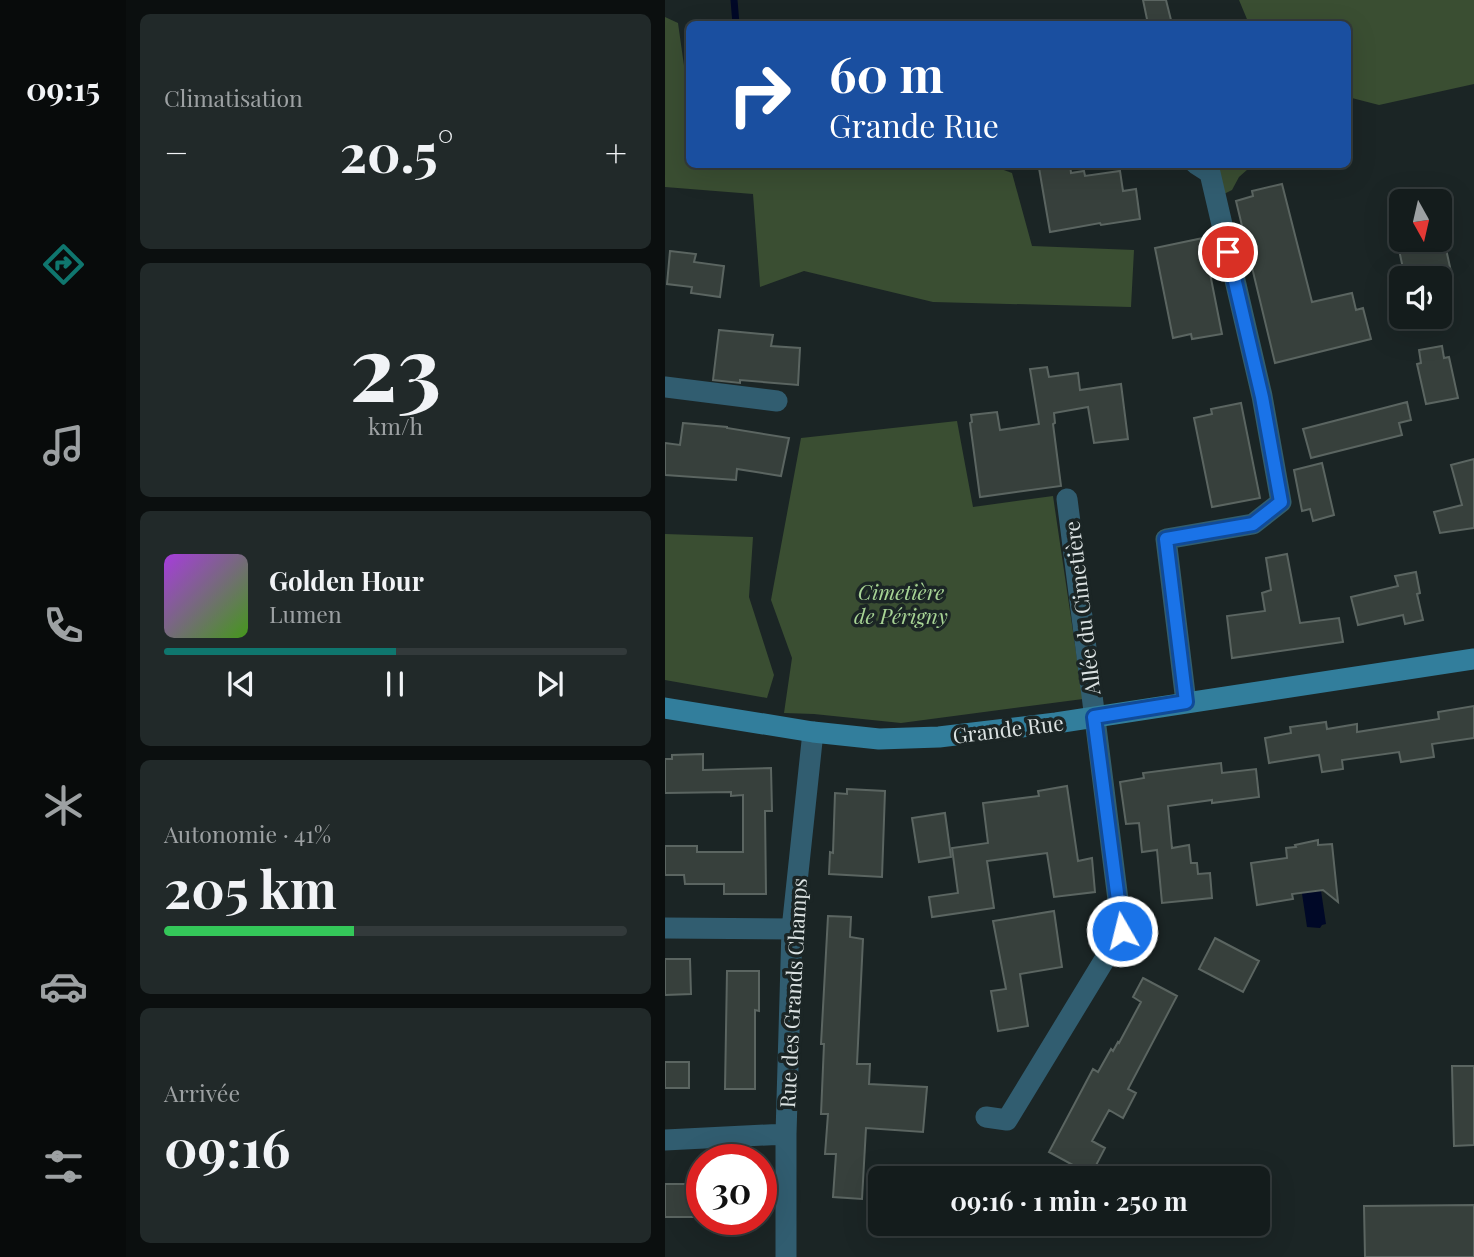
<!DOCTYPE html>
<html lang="fr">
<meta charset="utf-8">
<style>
:root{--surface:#141c1c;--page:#212929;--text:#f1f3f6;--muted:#9da1a3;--line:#333a3b;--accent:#0f766e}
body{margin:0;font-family:"Playfair Display",serif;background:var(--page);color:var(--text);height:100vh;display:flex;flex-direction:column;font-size:26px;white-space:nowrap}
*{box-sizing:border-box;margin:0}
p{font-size:23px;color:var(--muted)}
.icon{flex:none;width:38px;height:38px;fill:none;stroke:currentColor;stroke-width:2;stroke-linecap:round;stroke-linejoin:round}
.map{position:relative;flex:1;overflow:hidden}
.panel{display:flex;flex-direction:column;gap:14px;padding:14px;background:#0b0f0f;width:539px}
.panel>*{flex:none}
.guide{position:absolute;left:21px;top:21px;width:665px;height:147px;border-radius:10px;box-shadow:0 7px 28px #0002,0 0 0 2px var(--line);background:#1a4fa0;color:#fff;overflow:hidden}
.needle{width:46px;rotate:172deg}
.fabs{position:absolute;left:724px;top:189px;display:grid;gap:14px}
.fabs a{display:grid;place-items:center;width:63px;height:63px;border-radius:10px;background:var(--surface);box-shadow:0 7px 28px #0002,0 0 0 2px var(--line);font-size:35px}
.speed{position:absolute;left:21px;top:1144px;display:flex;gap:14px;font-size:35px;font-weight:700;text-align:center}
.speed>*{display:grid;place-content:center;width:91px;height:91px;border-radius:50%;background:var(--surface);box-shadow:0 7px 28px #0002,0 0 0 2px var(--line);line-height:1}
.speed .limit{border:10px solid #d22;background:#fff;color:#111}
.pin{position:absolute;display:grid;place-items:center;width:60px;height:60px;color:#fff;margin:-30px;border:4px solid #fff;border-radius:50%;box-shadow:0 2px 7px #0007}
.me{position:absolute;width:77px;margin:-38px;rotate:352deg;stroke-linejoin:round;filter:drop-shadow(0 0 5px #0008)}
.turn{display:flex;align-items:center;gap:24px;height:147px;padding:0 28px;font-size:32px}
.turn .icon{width:91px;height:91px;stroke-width:2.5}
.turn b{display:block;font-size:49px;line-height:60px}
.big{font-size:52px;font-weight:700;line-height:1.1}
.panel .tile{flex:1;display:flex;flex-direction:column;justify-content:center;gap:10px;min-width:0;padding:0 24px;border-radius:10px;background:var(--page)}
.panel .dial{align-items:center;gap:0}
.dial b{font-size:91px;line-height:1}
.song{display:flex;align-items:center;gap:21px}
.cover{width:84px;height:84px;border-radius:10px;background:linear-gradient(135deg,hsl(280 70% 55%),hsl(100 70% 35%))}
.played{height:7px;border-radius:4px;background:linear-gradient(90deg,var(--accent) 50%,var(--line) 50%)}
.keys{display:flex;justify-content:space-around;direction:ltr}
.heat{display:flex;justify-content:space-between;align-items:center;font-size:38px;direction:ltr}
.charge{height:10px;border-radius:5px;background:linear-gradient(90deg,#34c759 41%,var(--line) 0)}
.trip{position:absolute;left:203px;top:1166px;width:402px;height:70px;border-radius:10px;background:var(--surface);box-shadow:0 7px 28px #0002,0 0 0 2px var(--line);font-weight:700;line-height:70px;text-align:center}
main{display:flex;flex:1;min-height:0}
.menu{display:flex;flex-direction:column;width:126px;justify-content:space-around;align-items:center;background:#080b0b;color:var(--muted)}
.menu .icon{width:49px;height:49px}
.menu .active{color:var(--accent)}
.menu b{font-size:32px;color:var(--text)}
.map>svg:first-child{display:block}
</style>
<main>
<nav class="menu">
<b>09:15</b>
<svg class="icon active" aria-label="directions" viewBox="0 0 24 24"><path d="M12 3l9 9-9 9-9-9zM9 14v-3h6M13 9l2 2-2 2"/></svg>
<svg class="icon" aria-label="music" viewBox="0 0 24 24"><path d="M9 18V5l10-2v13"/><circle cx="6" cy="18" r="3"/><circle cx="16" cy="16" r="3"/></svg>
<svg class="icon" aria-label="phone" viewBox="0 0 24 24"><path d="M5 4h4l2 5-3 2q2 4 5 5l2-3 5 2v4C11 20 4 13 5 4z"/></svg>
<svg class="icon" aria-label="climate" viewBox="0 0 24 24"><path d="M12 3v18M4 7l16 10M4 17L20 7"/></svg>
<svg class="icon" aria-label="car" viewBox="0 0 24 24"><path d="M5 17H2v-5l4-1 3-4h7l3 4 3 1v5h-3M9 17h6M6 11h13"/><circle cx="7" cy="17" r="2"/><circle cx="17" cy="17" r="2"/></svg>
<svg class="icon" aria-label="filters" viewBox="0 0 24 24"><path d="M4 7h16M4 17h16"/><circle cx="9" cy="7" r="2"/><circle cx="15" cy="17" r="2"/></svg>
</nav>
<section class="panel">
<div class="tile"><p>Climatisation</p>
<div class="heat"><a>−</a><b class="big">20.5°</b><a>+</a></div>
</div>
<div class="tile dial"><b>23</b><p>km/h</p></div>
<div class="tile">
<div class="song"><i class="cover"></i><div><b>Golden Hour</b><p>Lumen</p></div></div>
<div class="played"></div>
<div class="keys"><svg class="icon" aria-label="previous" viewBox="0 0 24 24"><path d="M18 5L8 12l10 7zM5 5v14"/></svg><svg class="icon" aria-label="pause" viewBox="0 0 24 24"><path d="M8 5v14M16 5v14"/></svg><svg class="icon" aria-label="next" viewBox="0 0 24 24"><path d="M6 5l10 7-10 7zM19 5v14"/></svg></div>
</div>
<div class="tile"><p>Autonomie · 41%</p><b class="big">205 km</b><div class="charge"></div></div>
<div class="tile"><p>Arrivée</p><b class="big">09:16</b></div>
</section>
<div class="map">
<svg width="809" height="1257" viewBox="0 0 809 1257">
<rect width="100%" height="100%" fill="#1b2525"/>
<path fill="#3a4e32" d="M574 0H809V84L714 105 683 97 682 24H584Z
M0 17 13 23 23 94H24V164L325 165 347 173 367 246 469 250 466 307 268 302 139 271 95 287 88 194 0 187Z
M551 165H591L583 169 574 177 567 190 551 198 545 173Z
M292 421 308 507 388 496 418 699 236 723 149 714 119 713 127 658 106 600 136 438Z
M0 534 88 537 84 597 109 675 102 698 0 680Z"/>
<path fill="#000827" d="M655 884 661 924 657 925 655 928 642 927 636 887Z"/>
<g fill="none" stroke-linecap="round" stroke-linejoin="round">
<path stroke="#000827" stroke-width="7" d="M69 0 71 24"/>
</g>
<path fill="#37403c" stroke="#5b6561" stroke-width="2" d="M478 0H501L507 24H483Z
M395 164H405L406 173 419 171 420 176 455 171 458 191 471 189 475 219 436 225 435 223 385 232 374 168Z
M617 184 647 302 687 293 691 310 698 308 706 339 610 363 571 201 588 196 587 191Z
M538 238 557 334 527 339 526 334 508 338 490 248Z
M758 240H779L787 276 777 278H740L733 245Z
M5 251 31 254 29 262 59 266 55 297 26 293 27 287 2 284Z
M54 330 108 335 106 346 135 348 133 385 75 380V383L48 380Z
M777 346 779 358 784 357 793 398 761 404 752 364 756 363 754 350Z
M382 367 384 377 413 373 415 390 456 384 463 439 429 443 423 407 389 413 390 423 388 424 396 486 315 497 305 423 307 422 306 415 332 412 335 430 374 424 365 369Z
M742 402 746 420 734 423 737 435 646 458 638 429Z
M576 403 595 498 547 507 529 418 547 414 546 409Z
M18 423 62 427V428L124 438 116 476 72 469 71 480 0 475V443L15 445Z
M809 459V528L775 533 769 512 797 505 786 465Z
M657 463 669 515 648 521 645 509 637 511 629 470Z
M622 554 635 623 674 618 678 642 567 658 562 616 600 611 597 593 606 590 601 558Z
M751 572 755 593 752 594 758 620 740 624 738 615 693 625 686 597 733 586 730 576Z
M809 706V738L767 744 769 757 736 762 734 752 677 760 678 769 657 772 654 755 604 763 600 738 626 733 625 727 661 722 662 729 692 724V732L774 719 773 712Z
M38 754V770L106 768 107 811H100L101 894H59V884H20L19 875H0V846H32V852H78V795L66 796V792L0 793V759H7V755Z
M556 763 557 773 591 769 594 797 547 803V800L503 806 507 848 524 845 526 863H532L533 874 545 873 547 898 497 903 492 850 477 852 474 823 461 824 455 782 479 778 478 773Z
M402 786 413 861 427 858 430 892 389 897 382 853 322 861 329 908 267 917 264 897 293 893 287 848 323 843 318 803 374 796 373 791Z
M182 789 220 791 217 877 164 874 165 852 168 853 170 793 182 794Z
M280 813 286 857 254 862 247 818Z
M653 840V845L667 844 673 902 658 890 627 894 628 899 592 905 586 863 622 858 621 848 631 847 630 845Z
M389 911 397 967 355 974 363 1026 333 1031 326 991 341 989 328 921Z
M163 916 186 917 185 937 198 939 192 1064H205L204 1084 262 1087 258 1132 201 1128 197 1199 168 1197 171 1154H160L163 1114H156L159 1044H156Z
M550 938 594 961 578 992 534 969Z
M0 959H25L26 994 0 995Z
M62 971H94V1011L90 1010V1089H60Z
M478 978 512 996 463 1089 471 1093 458 1118 444 1110 427 1141 440 1148 426 1175 384 1152 428 1069 433 1072 446 1049 448 1051 453 1042 454 1043 476 1002 468 997Z
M0 1062H24V1088H0Z
M787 1066H809V1145L789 1146Z
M0 1184H31L30 1217H0Z
M809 1205V1257H700L699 1206Z"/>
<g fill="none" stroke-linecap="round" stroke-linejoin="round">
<path stroke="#315d70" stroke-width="21" d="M0 387 112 401
M521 702 501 539 588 524 616 502 597 396 545 173 531 164
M0 928 127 929
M321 1117 342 1120 457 931 402 499
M121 1134V1257
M0 1140 121 1134 127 929 148 732"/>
<path stroke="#327e9c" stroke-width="21" d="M0 708 148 732 214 739 274 737 391 723 809 659"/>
</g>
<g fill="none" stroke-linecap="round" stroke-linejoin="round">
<defs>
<path id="route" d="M457 931 429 717 521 702 501 539 588 524 616 502 597 397 563 252"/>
</defs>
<use href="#route" stroke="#114b97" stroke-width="18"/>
<use href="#route" stroke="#1a73e8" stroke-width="12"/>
</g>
<g text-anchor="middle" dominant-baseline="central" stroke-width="7" stroke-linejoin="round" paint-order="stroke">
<g font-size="21" font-style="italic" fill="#a7d495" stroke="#1b2525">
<text x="236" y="591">Cimetière<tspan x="236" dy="24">de Périgny</tspan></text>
</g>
<g font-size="21" fill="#dbe2e2" stroke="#1b2525">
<text transform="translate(416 608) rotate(-97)">Allée du Cimetière</text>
<text transform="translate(343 728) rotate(-7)">Grande Rue</text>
<text transform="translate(127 993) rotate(-87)">Rue des Grands Champs</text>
</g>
</g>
</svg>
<div class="fabs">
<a><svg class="needle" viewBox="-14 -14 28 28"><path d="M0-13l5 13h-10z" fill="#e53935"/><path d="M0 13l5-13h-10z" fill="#9da1a3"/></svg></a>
<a><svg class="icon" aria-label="sound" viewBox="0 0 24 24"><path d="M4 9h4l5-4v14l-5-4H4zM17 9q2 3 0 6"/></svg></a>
</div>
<div class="speed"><div class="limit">30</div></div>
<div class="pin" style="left:563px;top:252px;background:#d93025"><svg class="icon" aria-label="arrive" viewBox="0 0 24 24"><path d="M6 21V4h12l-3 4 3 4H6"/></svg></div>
<svg class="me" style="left:457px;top:931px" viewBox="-20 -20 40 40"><circle r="17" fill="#1a73e8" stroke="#fff" stroke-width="3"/><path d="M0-11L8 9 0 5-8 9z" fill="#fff"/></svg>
<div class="trip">09:16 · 1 min · 250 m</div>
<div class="guide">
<div class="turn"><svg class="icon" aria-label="right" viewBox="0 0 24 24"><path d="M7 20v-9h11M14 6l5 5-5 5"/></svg><div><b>60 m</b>Grande Rue</div></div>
</div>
</div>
</main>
